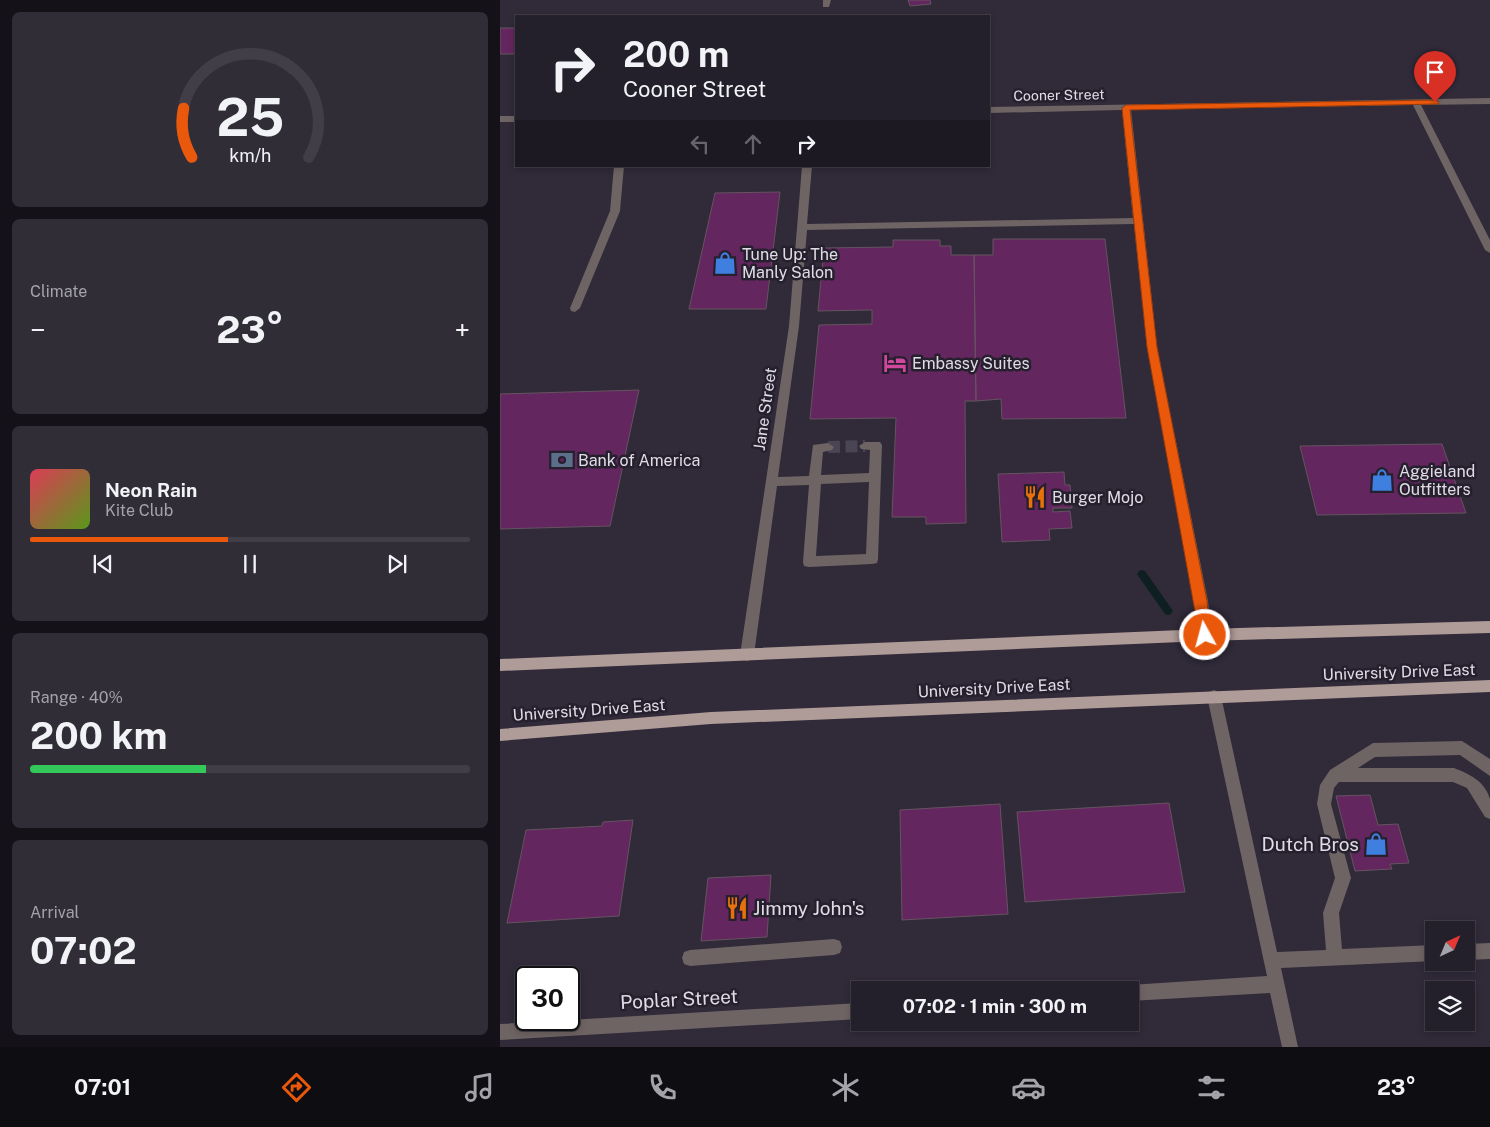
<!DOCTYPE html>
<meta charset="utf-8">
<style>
:root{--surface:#24202b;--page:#302d37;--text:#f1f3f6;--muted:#a3a3a9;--line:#413e47;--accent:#ea580c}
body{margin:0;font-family:"Public Sans",sans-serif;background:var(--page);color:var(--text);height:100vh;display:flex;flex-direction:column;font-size:19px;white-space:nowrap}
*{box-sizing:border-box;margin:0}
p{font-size:16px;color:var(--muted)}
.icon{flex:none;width:28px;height:28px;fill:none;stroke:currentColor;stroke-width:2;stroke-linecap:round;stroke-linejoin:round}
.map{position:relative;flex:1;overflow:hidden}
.drawer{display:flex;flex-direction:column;gap:12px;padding:12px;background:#141218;width:500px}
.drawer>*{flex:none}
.guide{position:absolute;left:15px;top:15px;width:475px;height:152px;border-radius:0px;box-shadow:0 2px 8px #0003,0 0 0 1px var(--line);background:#24202b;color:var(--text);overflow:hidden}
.needle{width:32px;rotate:44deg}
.controls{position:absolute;left:925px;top:921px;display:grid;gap:10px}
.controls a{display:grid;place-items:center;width:50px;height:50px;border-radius:0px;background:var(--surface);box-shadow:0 2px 8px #0003,0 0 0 1px var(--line);font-size:25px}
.speed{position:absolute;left:15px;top:966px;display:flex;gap:10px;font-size:25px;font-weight:700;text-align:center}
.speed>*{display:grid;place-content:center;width:65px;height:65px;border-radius:50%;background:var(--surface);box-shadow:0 2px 8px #0003,0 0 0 1px var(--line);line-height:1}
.speed .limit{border:2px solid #111;border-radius:8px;background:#fff;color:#111}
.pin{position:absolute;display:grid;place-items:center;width:42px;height:42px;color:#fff;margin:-51px -21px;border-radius:50% 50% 50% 0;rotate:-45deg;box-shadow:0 0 5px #0007}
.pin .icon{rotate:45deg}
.me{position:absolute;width:55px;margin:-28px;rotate:353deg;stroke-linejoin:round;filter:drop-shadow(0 0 4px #0008)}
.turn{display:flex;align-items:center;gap:18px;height:105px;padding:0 25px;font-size:22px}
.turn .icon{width:65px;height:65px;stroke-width:2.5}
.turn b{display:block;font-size:35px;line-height:42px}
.lanes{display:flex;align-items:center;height:48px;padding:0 25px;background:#0003;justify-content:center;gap:25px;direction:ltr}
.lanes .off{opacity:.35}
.big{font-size:38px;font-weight:700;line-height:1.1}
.drawer .card{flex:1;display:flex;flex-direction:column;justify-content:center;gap:8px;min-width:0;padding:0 18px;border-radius:8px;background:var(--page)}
.drawer .dial{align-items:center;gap:0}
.dial svg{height:130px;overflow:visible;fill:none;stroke:var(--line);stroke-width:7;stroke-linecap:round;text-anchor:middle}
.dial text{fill:var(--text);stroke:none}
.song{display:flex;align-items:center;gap:15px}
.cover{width:60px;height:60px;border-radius:8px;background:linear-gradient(135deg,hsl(350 70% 55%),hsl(90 70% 35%))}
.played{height:5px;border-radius:2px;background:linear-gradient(90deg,var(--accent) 45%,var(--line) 45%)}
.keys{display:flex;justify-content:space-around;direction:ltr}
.heat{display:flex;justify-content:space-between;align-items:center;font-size:28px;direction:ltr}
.charge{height:8px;border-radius:4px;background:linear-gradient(90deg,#34c759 40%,var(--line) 0)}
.trip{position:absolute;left:351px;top:981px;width:288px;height:50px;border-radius:0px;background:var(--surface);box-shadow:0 2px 8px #0003,0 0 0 1px var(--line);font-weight:700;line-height:50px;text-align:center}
.tab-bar{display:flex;height:80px;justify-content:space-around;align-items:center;background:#0e0d11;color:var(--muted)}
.tab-bar .icon{width:35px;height:35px}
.tab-bar .on{color:var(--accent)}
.tab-bar b{font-size:22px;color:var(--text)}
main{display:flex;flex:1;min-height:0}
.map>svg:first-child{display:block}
</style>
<main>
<section class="drawer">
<div class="card dial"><svg viewBox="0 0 100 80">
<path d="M14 69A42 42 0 1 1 86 69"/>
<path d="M14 69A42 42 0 0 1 9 39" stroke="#ea580c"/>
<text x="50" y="56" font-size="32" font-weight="700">25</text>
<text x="50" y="72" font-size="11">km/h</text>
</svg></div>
<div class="card"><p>Climate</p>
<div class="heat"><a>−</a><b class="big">23°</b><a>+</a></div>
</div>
<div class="card">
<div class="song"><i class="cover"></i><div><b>Neon Rain</b><p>Kite Club</p></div></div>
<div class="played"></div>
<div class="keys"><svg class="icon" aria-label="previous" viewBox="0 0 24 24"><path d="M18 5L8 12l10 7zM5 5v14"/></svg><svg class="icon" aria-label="pause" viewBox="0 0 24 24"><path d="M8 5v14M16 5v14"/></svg><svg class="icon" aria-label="next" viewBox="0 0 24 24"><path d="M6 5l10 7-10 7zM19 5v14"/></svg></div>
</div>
<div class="card"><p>Range · 40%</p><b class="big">200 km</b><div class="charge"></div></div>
<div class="card"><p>Arrival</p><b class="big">07:02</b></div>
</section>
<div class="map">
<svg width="990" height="1047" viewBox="0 0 990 1047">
<rect width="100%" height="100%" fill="#302a39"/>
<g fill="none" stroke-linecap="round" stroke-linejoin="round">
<path fill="#0e1f22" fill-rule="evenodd" d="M642 570 645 571 671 608 673 611 671 614 668 615 665 614 639 577 637 574 639 571Z"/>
</g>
<path fill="#64265e" stroke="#645461" d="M408 0H430L431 4 410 6Z
M0 28H16V54H0Z
M280 192 266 309H189L215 193Z
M493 239H605L626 418 502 419 501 399 476 401 474 255H493Z
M393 240H440V246H451V255H474L476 401H465L466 523 426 524V517H392L396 418 310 419 319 325 372 324V310L318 311 324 248 393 247Z
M139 390 110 526 0 529V394Z
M942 444 966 513 817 515 800 446Z
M564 472 565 485H570L572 508H553V512L570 511 572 528 549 529 550 540 502 542 498 474Z
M870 795 878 825 898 824 909 863 890 864 892 869 855 871 836 796Z
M669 803 685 892 525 902 517 812Z
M500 804 508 914 402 920 400 810Z
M133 820 119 916 7 923 26 830 102 826 103 822Z
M271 875 267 937 201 941 208 878Z"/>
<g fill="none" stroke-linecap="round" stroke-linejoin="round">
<path stroke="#4a4553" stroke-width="12" stroke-dasharray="12 5.5" stroke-linecap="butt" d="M328 447 365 446"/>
<path fill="#6e6463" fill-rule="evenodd" d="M323 0H331L329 7H323Z
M990 98V104L921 105 990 240V253L985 250 913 105 631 110 657 347 708 601 712 635 710 639 705 641 700 639 698 635 694 601 647 347 634 224 307 230 299 326 278 477 309 476 313 445 328 443 334 447 332 450 323 452 321 475 369 473 370 450 361 449 359 446 365 442H380L382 445 378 559 377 563 372 564 309 567 304 566 303 562 309 485 277 486 254 655 252 659 247 661 242 659 240 655 289 326 302 166H312L307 224 633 218 622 110 489 113V107ZM369 482 366 554 316 556 321 484Z
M0 116H16V122H0Z
M114 166H124L120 211 80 308 75 312 71 311 70 308 110 211Z
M714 690 719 692 721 696 777 952 826 950 823 913 835 878 817 804 820 785 830 770 873 743 962 741 990 759V776L960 755 875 757 858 768H954C969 774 985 781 990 799 990 804 990 813 990 819L985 817 967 788 953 782H839L834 788 831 804 851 878 839 913 842 949 934 945V961L781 968 798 1047H782L770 993 630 1001V990H623L624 987 630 985 767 976 707 696 709 692Z
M334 939 340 941 342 947 340 953 334 955 190 966 184 964 182 958 184 952 190 950Z
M990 943V959L966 960V944Z
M360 1003V1019L0 1040V1024Z"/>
<path fill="#af9b97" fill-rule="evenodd" d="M990 621V633L705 641 0 671V659L705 629Z
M990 680V692L211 724 0 741V729L211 712Z"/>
</g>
<path fill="#ea580c" stroke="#983908" d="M935 100 939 102 938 104 630 110 657 347 707 601 711 635 709 639H700L647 347 622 108 626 105Z"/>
<defs>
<symbol id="shop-bare" viewBox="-9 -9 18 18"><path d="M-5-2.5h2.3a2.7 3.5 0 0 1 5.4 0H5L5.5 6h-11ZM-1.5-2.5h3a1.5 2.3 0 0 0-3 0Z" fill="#3f7fe0" stroke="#26202e" stroke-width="2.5" paint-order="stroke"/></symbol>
<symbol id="hotel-bare" viewBox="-9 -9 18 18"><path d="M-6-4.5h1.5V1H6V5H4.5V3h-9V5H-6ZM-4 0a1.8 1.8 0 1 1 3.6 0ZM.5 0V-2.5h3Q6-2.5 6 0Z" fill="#d1479c" stroke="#26202e" stroke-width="2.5" paint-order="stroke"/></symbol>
<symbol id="bank-bare" viewBox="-9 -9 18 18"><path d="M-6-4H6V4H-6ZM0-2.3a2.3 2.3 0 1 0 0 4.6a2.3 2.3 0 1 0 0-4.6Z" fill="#5c6f8a" stroke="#26202e" stroke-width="2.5" paint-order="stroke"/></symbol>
<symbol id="restaurant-bare" viewBox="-9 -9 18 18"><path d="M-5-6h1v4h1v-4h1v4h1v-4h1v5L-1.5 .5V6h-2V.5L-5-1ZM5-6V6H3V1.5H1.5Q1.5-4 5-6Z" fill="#e8710a" stroke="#26202e" stroke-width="2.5" paint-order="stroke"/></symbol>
</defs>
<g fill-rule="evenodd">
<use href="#shop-bare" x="209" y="247" width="32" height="32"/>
<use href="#hotel-bare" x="379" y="347" width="32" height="32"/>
<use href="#bank-bare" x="46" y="444" width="32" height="32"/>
<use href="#shop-bare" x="866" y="464" width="32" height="32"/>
<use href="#restaurant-bare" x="519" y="481" width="32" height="32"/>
<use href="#shop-bare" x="860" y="828" width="32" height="32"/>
<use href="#restaurant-bare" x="221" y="892" width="32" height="32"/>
</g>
<g text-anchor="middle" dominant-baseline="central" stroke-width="5" stroke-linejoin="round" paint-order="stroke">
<g font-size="14" fill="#e0dce6" stroke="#26202e">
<text transform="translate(559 95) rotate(-1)">Cooner Street</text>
</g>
<g font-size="16" fill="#e0dce6" stroke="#26202e" text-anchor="start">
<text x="242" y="254">Tune Up: The<tspan x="242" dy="18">Manly Salon</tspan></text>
<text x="412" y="363">Embassy Suites</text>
<text x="78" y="460">Bank of America</text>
<text x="899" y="471">Aggieland<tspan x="899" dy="18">Outfitters</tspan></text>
<text x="552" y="497">Burger Mojo</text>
</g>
<g font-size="16" fill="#e0dce6" stroke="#26202e">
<text transform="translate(265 409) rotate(-82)">Jane Street</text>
<text transform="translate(899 672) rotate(-2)">University Drive East</text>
<text transform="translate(494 688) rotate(-3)">University Drive East</text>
<text transform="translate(89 710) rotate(-4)">University Drive East</text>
</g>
<g font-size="19" fill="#e0dce6" stroke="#26202e" text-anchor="end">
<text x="859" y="844">Dutch Bros</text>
<text x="253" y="908" text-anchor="start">Jimmy John's</text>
</g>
<g font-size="19" fill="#e0dce6" stroke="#26202e">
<text transform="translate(179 999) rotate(-3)">Poplar Street</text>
</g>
</g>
</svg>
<div class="controls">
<a><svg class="needle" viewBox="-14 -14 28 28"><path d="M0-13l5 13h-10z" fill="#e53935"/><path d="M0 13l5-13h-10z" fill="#a3a3a9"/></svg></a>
<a><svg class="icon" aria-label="layers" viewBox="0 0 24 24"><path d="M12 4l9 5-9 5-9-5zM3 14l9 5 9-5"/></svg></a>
</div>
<div class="speed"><div class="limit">30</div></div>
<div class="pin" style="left:935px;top:102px;background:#d93025"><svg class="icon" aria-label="arrive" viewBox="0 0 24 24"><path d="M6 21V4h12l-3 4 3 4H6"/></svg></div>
<svg class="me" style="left:705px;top:635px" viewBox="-20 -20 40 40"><circle r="17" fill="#ea580c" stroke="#fff" stroke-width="3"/><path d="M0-11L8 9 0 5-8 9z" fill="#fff"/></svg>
<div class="trip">07:02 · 1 min · 300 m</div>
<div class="guide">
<div class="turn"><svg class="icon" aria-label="right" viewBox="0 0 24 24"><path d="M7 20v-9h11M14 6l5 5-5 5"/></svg><div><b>200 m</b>Cooner Street</div></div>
<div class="lanes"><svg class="icon off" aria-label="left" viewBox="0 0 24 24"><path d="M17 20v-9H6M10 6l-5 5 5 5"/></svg><svg class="icon off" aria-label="ahead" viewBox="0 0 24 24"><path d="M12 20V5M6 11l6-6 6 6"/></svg><svg class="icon" aria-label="right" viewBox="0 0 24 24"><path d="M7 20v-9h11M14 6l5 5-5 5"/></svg></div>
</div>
</div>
</main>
<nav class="tab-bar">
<b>07:01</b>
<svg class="icon on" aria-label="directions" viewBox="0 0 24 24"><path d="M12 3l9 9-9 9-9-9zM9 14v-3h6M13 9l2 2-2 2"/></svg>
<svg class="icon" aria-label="music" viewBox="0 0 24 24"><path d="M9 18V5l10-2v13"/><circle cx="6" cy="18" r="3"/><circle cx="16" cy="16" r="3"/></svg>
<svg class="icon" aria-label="phone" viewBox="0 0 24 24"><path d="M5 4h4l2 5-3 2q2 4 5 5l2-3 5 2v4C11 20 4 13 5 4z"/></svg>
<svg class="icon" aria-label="climate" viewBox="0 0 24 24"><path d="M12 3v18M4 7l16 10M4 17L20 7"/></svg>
<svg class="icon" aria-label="car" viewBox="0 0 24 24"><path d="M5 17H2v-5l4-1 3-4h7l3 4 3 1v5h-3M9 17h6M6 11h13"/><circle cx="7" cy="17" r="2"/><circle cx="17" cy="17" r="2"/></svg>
<svg class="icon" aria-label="filters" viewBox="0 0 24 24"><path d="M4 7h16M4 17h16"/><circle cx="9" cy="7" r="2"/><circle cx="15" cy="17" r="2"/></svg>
<b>23°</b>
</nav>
